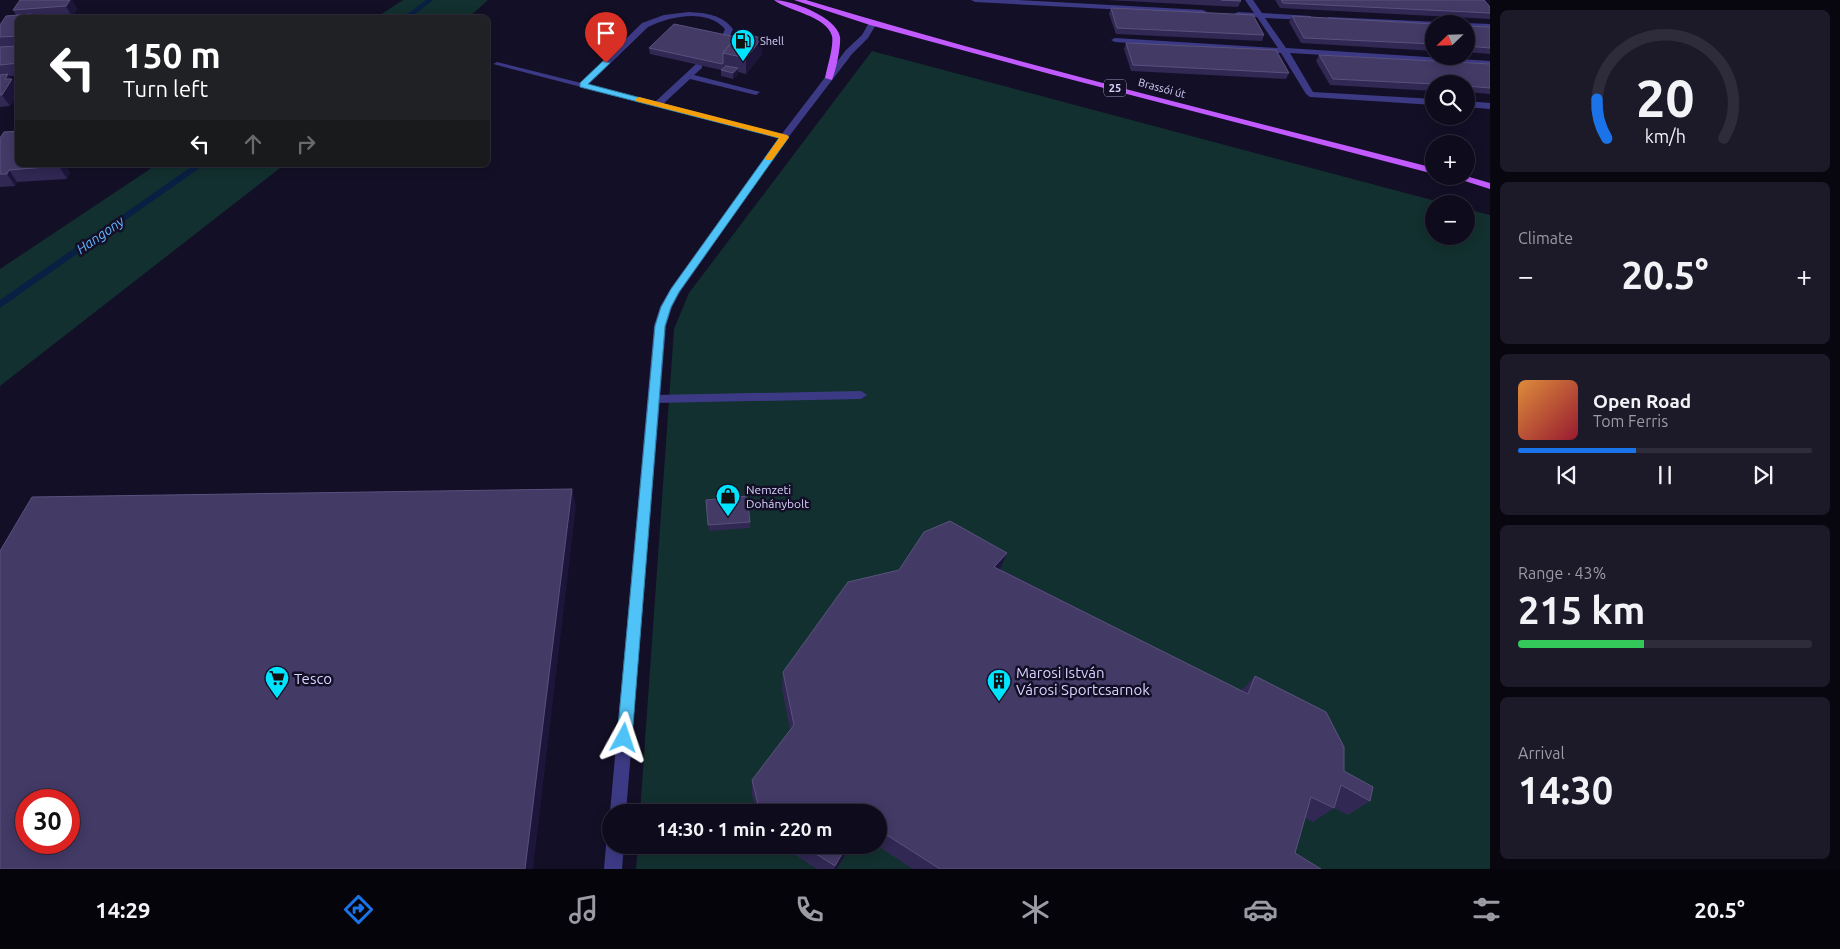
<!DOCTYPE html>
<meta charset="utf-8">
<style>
:root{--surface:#0e0b1c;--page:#1c1929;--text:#f1f3f6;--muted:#9b9ba3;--line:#2e2b3b;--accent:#1a73e8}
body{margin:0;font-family:Ubuntu,sans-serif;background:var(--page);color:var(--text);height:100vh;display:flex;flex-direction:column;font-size:19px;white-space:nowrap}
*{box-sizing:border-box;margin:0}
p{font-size:16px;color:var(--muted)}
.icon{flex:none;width:28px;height:28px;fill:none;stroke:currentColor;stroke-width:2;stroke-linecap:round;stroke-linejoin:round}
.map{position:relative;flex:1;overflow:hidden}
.drawer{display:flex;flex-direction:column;gap:10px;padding:10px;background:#08060f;width:350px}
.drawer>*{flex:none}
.top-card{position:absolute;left:15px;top:15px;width:475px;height:152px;border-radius:8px;box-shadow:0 2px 12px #0003,0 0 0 1px var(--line);background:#202124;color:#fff;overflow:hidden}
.needle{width:32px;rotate:247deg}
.buttons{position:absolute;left:1425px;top:15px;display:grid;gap:10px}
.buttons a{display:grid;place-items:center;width:50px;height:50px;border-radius:50%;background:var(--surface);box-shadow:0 2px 12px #0003,0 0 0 1px var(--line);font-size:25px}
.speed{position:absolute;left:15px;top:789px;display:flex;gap:10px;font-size:25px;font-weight:700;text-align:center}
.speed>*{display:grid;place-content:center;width:65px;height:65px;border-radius:50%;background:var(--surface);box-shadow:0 2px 12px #0003,0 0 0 1px var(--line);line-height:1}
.speed .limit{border:8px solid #d22;background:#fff;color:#111}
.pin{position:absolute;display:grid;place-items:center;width:42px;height:42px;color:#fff;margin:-51px -21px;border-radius:50% 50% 50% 0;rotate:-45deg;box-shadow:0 0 5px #0007}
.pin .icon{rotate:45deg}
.me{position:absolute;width:55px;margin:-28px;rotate:5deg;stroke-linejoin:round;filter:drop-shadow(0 0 4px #0008)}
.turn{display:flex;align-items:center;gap:18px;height:105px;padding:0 25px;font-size:22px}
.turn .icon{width:65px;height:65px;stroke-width:2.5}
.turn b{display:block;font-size:35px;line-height:42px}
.lanes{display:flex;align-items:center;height:48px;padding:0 25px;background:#0003;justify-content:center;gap:25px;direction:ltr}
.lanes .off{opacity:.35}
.big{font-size:38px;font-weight:700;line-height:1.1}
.drawer .card{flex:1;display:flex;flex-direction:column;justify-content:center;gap:8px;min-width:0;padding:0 18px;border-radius:8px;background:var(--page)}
.drawer .dial{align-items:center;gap:0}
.dial svg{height:130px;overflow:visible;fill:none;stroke:var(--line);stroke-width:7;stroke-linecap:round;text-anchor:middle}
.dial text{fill:var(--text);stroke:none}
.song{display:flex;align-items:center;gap:15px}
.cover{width:60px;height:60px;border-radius:8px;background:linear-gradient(135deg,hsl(30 70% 55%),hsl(350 70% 35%))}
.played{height:5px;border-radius:2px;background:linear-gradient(90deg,var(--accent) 40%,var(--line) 40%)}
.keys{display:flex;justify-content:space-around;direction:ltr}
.heat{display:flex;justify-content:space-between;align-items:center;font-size:28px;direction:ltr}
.charge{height:8px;border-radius:4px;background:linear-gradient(90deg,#34c759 43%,var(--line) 0)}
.trip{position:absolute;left:602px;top:804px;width:285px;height:50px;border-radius:25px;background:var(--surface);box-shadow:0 2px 12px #0003,0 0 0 1px var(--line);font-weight:700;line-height:50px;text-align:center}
.tabs{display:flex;height:80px;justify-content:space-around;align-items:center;background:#06040b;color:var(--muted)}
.tabs .icon{width:35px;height:35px}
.tabs .on{color:var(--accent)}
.tabs b{font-size:22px;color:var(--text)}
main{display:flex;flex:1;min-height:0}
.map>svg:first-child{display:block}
</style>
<main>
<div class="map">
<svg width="1490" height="869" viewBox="0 0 1490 869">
<rect width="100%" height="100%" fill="#130f26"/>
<path fill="#12302f" d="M403 0H488L469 17H377Z
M872 51 1447 204H1434V236H1466V209L1490 215V869H636L638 845H879V812H640L674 329 689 293Z
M156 165H284L0 386V269Z"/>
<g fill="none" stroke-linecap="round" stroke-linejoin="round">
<path fill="#0a1f44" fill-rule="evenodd" d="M426 0H433L410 18H402Z
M194 165H204L0 308V300Z"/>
<path fill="#3d3a85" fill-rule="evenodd" d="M971 0H1018L1203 10 1207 12 1203 14 975 2Z
M1245 0H1253L1262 13 1311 16V20H1308L1265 18 1286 48 1490 61V65L1290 53 1313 92 1434 99V105L1310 97 1306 94 1281 53 1115 42 1111 40 1115 38 1278 48 1257 17 1238 16 1234 14 1238 12 1254 13Z
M689 12C707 13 722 15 733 29L728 41 721 39 725 29C707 8 670 16 648 27L588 85 655 102 696 64H702V68L694 75 760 92 756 95 690 79 663 104 787 135V139H781L493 64 497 62 581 83 642 23 664 15Z
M1328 17 1440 22 1444 24H1434V26L1331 21 1327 19Z
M1466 23 1490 24V28L1466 27V24H1463Z
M1466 101 1490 103V109L1466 107Z
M861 391 867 395 861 399 654 403 648 399 654 395Z"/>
<path fill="#3d3a85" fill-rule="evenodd" d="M870 21 877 23 868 38 852 54 787 139 680 292 672 307 666 326 626 812H611V816L610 812 654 326 660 307 671 288 781 135 846 50 862 35Z
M611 838V845H624L622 869H604L606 845Z"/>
<path fill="#c25bff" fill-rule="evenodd" d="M774 0C791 0 837 17 840 37 841 46 836 71 832 80L825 78C827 67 834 46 832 36 827 16 788 11 774 0Z
M794 0H806C1013 63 1224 114 1434 168V174L1050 74 870 25Z
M1449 176H1466L1490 183V189Z"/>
</g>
<path fill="#312854" d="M20 0H72L77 9 72 17 70 18H18V76H9L11 79H12L18 87V95L10 106 0 107V25L16 15 13 10Z
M1107 0H1240L1241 1 1238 7Z
M1275 0H1484L1490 7V19L1280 8Z
M1111 8 1264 35 1262 41 1116 34 1109 14Z
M1292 16 1434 24V51L1301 43 1289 22Z
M1466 26 1490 27V54L1466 52Z
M1126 43 1289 73 1286 79 1131 71 1124 49Z
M649 48 762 54 746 74 738 72V74L733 79 721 76V70L650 54Z
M1319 55 1490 64V94L1466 92V84H1434V91L1330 85 1316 61Z
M0 138 18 165H65L70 173 67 179 17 182 15 186 0 187Z
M706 500 750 522V528L709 531Z
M1007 553 1000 569 1241 691 1255 676 1344 771 1370 801 1348 815 1334 808 1313 822 1305 818 1295 853 1321 869H913L876 845H879V812H756L752 795V780L790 730 782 689 783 672Z
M780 845H851L837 869H817Z"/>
<path fill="#1d163a" d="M60 0H72L77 9 72 17 66 6Z
M762 38V54L746 74V58Z
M738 68V74L733 79V73Z
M8 74 12 80V79L18 87V95L10 106 2 95 5 79Z
M60 165H65L70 173 67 179 59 166Z
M9 170 17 182 15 186 7 174Z
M572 489 576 506 533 869H525Z
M1007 553 999 573 994 567Z
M847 845H851L837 869H834L835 866Z"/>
<path fill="#433a66" stroke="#5a527e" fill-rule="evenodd" d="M20 0H70L66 6 13 10Z
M1221 0H1240L1241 1Z
M1281 0H1484L1490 7V13L1283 3Z
M1111 8 1253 15 1264 35 1117 28Z
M31 14 30 18H18V36L0 37V25L6 16Z
M69 15 67 18H35Z
M1292 16 1434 24V44L1304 38Z
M674 24 736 37 723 53V63L722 64 649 48Z
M1466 26 1490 27V48L1466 46Z
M739 33 762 38 746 58 723 53Z
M1126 43 1276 50 1289 73 1133 65Z
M18 46V63L0 65V47Z
M1319 55 1490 64V88L1466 86V84H1434L1333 79Z
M726 66 738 68 733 73 721 70Z
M8 74 5 79H12L2 95H0V75Z
M18 131V165H60L59 166 9 170 7 174H0V138L4 132Z
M572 489 525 869H0V551L32 497ZM26 800H69V842H26Z
M747 496 750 522 708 525 706 500Z
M950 521 1007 553 994 567 1248 694 1255 676 1326 712 1344 747V771L1373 787 1370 801 1341 785 1334 808 1311 797 1295 853 1321 869H940L879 830V812H760L752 780 794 725 783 672 848 582 899 570 924 532Z
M802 845H847L835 866Z"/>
<path fill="#4fc3f7" stroke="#337fa1" d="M603 61 610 63 588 84 789 137 679 292 671 307 665 326 632 738 629 744 624 746 619 744 617 738 655 326 661 307 671 289 779 138 580 87V83Z"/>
<path fill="#f59e0b" d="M639 97 787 135 789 137 772 160H766L765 158 779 138 636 101 635 99Z"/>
<defs>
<symbol id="fuel-pin" viewBox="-11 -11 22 30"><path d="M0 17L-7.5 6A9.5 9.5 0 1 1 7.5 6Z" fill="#00e5ff" stroke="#130f26"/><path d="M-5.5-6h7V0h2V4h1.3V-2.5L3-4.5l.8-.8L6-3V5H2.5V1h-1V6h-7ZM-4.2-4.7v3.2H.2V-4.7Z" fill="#111"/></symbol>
<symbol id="shop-pin" viewBox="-11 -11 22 30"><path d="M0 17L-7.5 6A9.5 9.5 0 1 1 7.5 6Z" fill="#00e5ff" stroke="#130f26"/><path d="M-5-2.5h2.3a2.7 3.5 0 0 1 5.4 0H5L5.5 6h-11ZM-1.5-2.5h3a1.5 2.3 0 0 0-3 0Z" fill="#111"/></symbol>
<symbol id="supermarket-pin" viewBox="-11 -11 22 30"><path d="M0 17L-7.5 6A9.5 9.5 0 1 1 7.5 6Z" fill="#00e5ff" stroke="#130f26"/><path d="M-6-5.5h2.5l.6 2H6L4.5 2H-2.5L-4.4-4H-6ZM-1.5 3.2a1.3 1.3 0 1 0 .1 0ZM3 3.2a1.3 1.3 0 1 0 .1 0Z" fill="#111"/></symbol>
<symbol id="building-pin" viewBox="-11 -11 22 30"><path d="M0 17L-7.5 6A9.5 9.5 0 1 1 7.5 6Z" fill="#00e5ff" stroke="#130f26"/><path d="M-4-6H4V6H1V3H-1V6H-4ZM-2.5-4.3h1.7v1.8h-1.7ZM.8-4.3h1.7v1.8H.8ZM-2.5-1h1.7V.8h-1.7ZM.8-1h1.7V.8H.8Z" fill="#111"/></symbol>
</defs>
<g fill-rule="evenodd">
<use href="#fuel-pin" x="729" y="27" width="28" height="38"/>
<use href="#shop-pin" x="714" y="482" width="28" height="38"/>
<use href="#supermarket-pin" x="263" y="664" width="28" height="38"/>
<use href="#building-pin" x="985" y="667" width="28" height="38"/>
</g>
<g text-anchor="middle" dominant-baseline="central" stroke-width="5" stroke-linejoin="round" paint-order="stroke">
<g font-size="11" fill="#d9d4ff" stroke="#130f26" text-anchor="start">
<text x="760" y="41">Shell</text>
</g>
<rect fill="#130f26" stroke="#9e99be" stroke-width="1" x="1104" y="79.5" width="22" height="17" rx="4"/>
<g font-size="11" font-weight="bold" fill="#d9d4ff">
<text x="1115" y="88">25</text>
</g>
<g font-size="11" fill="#d9d4ff" stroke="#130f26">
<text transform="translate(1162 88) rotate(15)">Brassói út</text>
</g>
<g font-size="12" fill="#d9d4ff" stroke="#130f26" text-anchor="start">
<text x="746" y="489">Nemzeti<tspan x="746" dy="14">Dohánybolt</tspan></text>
</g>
<g font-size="14" font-style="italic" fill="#62b6ff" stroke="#130f26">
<text transform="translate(100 235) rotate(-35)">Hangony</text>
</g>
<g font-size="15" fill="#d9d4ff" stroke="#130f26" text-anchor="start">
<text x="1016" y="672">Marosi István<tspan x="1016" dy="17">Városi Sportcsarnok</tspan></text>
<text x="294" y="678">Tesco</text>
</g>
</g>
</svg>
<div class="buttons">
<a><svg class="needle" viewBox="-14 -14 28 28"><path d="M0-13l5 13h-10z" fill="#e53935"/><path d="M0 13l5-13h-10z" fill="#9b9ba3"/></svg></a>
<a><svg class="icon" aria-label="search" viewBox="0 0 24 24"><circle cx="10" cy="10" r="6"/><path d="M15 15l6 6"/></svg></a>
<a>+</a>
<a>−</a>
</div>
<div class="speed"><div class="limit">30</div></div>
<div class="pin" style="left:606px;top:63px;background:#d93025"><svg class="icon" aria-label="arrive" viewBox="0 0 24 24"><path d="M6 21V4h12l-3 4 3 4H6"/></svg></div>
<svg class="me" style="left:624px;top:738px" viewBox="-20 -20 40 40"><path d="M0-17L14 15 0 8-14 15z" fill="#4fc3f7" stroke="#fff" stroke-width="4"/></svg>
<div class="trip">14:30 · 1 min · 220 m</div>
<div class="top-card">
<div class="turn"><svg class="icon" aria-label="left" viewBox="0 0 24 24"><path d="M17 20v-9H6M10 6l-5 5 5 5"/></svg><div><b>150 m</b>Turn left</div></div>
<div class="lanes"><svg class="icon" aria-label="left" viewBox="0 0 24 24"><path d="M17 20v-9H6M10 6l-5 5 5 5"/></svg><svg class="icon off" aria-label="ahead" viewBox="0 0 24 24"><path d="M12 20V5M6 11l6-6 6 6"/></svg><svg class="icon off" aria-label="right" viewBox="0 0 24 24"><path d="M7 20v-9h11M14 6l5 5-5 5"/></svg></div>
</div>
</div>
<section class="drawer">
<div class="card dial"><svg viewBox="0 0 100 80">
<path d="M14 69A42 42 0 1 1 86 69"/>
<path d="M14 69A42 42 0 0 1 8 45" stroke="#1a73e8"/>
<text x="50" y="56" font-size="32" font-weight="700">20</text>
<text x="50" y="72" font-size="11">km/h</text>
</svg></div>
<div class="card"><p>Climate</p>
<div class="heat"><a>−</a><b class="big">20.5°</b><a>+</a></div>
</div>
<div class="card">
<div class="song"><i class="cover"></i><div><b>Open Road</b><p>Tom Ferris</p></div></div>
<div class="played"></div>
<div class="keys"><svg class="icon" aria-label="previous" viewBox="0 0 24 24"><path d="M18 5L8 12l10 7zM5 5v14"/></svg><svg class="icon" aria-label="pause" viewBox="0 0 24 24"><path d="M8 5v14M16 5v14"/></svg><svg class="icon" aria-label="next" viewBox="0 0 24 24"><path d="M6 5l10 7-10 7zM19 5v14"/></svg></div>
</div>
<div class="card"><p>Range · 43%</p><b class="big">215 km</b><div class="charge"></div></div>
<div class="card"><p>Arrival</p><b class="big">14:30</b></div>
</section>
</main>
<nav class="tabs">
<b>14:29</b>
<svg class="icon on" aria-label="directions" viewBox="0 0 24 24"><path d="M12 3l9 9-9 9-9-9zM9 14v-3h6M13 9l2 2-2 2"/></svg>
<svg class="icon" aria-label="music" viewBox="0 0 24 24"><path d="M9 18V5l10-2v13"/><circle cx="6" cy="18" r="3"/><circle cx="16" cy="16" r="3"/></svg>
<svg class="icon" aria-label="phone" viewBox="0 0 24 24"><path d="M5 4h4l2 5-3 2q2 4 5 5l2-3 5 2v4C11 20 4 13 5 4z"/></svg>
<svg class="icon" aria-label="climate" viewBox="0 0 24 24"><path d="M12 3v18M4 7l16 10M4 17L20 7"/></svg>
<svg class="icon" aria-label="car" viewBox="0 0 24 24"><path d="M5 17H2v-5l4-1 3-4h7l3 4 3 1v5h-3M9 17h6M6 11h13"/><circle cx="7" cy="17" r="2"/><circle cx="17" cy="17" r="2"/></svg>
<svg class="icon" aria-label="filters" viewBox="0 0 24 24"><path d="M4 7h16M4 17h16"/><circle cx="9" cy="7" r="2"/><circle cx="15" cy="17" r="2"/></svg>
<b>20.5°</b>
</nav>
